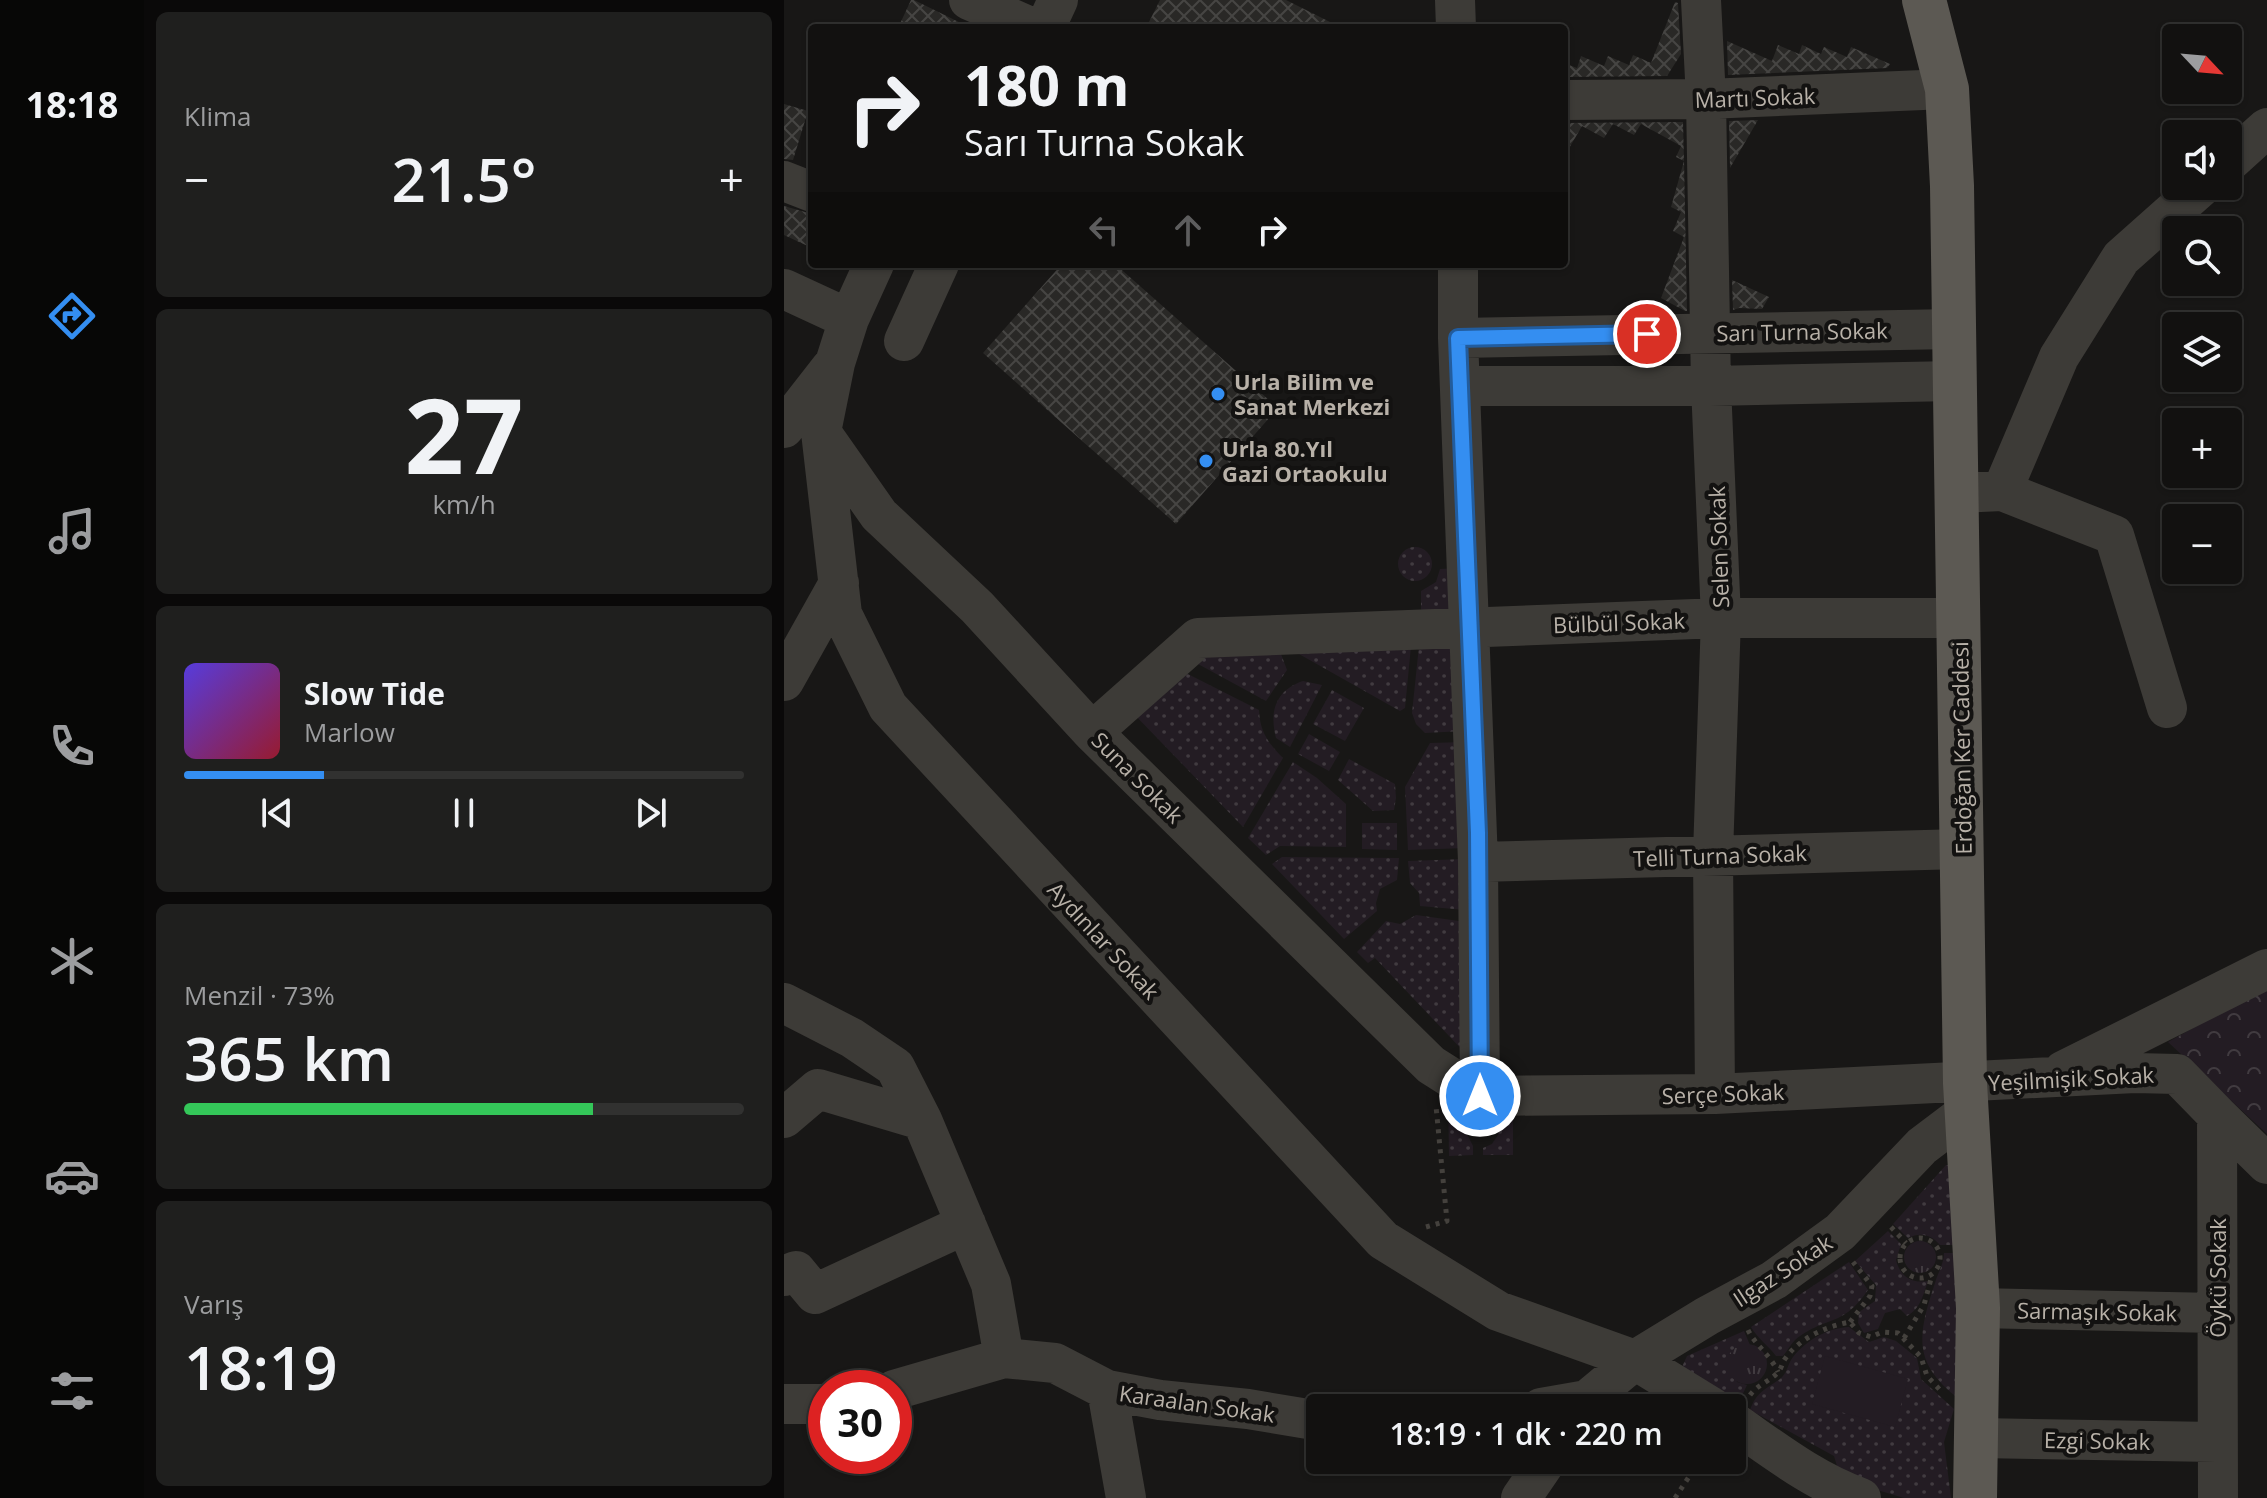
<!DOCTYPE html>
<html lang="tr">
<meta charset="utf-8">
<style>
:root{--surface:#121110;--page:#1f1f1e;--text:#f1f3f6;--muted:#9c9d9f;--line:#313130;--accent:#348ef1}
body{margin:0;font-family:"Open Sans",sans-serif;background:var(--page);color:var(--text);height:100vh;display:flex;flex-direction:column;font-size:30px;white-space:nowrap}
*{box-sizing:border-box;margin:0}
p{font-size:26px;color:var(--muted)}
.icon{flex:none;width:44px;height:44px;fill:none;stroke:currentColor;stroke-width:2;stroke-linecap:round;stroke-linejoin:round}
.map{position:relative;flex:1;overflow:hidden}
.side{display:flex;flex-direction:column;gap:12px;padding:12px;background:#0a0909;width:640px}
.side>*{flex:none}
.hud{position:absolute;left:24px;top:24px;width:760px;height:244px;border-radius:8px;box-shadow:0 2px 6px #0004,0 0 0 2px var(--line);background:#121110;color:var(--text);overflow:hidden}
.needle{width:52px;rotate:116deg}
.tools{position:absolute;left:1378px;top:24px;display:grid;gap:16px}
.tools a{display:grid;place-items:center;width:80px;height:80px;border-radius:8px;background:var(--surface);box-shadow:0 2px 6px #0004,0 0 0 2px var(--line);font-size:40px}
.speed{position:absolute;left:24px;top:1370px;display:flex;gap:16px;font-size:40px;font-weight:700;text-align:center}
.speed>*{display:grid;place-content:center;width:104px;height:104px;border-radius:50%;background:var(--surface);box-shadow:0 2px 6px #0004,0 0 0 2px var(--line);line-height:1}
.speed .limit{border:12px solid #d22;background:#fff;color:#111}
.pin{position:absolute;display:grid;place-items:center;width:68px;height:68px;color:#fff;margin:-34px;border:4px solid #fff;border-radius:50%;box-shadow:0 2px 8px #0007}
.me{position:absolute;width:88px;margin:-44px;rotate:0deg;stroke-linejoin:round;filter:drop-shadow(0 0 6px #0008)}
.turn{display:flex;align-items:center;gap:28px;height:168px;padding:0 24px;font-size:36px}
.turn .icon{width:104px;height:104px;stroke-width:2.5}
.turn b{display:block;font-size:56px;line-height:68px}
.lanes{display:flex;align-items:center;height:76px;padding:0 24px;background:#0003;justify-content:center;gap:40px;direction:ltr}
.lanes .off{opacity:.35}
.big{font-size:60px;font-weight:600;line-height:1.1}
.side .widget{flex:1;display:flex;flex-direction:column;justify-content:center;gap:12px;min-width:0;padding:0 28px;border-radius:12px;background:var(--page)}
.side .dial{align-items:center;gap:0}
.dial b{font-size:104px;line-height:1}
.song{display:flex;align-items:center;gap:24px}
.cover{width:96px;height:96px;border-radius:12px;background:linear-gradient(135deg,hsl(250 70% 55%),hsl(350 70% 35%))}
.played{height:8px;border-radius:4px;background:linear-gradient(90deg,var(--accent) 25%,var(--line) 25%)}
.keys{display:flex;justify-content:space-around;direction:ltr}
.heat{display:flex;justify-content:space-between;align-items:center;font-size:44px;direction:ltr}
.charge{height:12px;border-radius:6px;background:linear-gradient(90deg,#34c759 73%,var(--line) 0)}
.trip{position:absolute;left:522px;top:1394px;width:440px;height:80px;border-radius:8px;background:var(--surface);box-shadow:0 2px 6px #0004,0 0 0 2px var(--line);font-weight:600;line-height:80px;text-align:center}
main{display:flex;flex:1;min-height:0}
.tab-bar{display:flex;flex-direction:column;width:144px;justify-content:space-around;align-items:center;background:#070706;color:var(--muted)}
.tab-bar .icon{width:56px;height:56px}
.tab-bar .active{color:var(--accent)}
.tab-bar b{font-size:36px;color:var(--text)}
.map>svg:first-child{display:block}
</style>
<main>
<nav class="tab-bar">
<b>18:18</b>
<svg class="icon active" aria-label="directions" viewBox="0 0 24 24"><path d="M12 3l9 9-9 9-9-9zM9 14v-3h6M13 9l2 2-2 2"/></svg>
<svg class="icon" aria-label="music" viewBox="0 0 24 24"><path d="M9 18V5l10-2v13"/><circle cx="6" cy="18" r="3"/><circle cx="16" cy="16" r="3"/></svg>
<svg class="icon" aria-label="phone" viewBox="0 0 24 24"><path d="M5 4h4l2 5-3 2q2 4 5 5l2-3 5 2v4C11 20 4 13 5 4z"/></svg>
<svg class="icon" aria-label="climate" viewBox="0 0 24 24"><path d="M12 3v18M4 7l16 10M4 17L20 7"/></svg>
<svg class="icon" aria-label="car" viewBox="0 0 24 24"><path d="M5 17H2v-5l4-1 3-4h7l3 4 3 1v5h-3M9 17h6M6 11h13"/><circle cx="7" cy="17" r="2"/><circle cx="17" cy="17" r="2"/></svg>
<svg class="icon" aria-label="filters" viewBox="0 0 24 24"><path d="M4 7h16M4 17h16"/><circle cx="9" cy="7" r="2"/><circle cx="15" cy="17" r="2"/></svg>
</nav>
<section class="side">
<div class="widget"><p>Klima</p>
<div class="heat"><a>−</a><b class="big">21.5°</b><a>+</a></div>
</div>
<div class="widget dial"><b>27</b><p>km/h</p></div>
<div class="widget">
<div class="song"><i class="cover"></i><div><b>Slow Tide</b><p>Marlow</p></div></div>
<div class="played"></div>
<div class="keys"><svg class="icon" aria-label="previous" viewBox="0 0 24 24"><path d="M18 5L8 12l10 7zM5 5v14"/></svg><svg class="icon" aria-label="pause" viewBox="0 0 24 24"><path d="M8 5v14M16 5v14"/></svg><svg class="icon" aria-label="next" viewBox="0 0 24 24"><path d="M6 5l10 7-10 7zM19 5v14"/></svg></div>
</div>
<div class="widget"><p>Menzil · 73%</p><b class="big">365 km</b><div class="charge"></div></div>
<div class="widget"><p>Varış</p><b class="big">18:19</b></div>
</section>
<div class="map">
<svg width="1483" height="1498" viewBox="0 0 1483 1498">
<defs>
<pattern id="grass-dots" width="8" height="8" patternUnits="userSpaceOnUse" patternTransform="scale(2)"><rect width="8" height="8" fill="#231c23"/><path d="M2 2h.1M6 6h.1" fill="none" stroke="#413b40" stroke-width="1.8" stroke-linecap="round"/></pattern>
<pattern id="forest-crowns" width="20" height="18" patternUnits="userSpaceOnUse" patternTransform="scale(2)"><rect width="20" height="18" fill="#231c23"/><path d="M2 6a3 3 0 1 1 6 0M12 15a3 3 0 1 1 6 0" fill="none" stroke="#413b40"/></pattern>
<pattern id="park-tufts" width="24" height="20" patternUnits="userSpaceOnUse" patternTransform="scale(2)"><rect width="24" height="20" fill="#231c23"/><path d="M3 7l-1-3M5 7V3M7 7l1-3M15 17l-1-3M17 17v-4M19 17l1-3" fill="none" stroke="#413b40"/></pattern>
<pattern id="building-cross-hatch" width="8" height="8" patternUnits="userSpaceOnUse" patternTransform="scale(2)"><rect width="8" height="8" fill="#292826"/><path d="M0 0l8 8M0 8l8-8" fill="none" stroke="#464543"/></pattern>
</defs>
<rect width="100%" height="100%" fill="#181716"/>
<path fill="url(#grass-dots)" d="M614 564a17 17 0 1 1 34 0a17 17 0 1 1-34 0Z
M677 568V618H637V591L652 582 656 569Z
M494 646 503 670 482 701 403 658Z
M627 646 621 708 616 711 515 654 514 647Z
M635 646H680L679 731 641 733 632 724 628 713Z
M392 668 475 710C476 732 484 743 499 758L459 827 348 712Z
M519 681 538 685 506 747 492 738C485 711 492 690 519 681Z
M548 690 580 708 561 741 529 724Z
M525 734 556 752 545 771 514 754Z
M682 742V848L624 850 621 787 646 743Z
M565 759 611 784 612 798 610 810 589 811 554 780Z
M509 762 533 778 562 804V847L496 846 482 855 464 838Z
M578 823H613V850L578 849Z
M498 857 615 858 613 880 596 889 592 903 593 911 560 939 488 864Z
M681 859V910L636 906 635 893 626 883 624 861Z
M632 915 682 922 684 1056 591 958 584 963 573 952 602 921 616 924Z
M664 1089 697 1110 696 1116 685 1122 682 1132 689 1146V1155L665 1156Z
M705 1114 729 1119V1155H699V1148L708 1144 714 1135 712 1124 705 1117Z
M1162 1165H1175V1245H1156C1147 1234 1136 1232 1124 1238L1109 1224Z
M1104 1231 1117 1244 1112 1260C1116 1276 1127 1284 1144 1281 1139 1295 1137 1308 1123 1316L1116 1309 1101 1313 1094 1329 1080 1333 1074 1323 1075 1312 1091 1301 1092 1285 1071 1261Z
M1160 1253H1176L1178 1401C1128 1364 1133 1337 1151 1283 1154 1272 1160 1264 1160 1253Z
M1065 1262 1084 1290C1058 1327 1047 1315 1016 1336 1009 1340 1004 1350 999 1356H992C984 1345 974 1339 967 1327Z
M1065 1327 1085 1342 1100 1337 1112 1341 1133 1358 1137 1379 1170 1409 1160 1442 1167 1498H1120L1057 1479 1050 1456 966 1410C972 1392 982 1389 996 1379 1003 1374 1004 1363 1009 1357 1023 1340 1043 1328 1065 1327Z
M960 1331 966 1345 954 1347 945 1355 953 1382 963 1385 954 1404 909 1378 898 1367 903 1356Z"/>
<path fill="url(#forest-crowns)" d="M1483 987V1134L1384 1042Z"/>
<path fill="url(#park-tufts)" d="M1120 1257a16 16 0 1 1 32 0a16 16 0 1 1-32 0Z
M943 1364a20 20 0 1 1 40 0a20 20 0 1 1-40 0Z"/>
<path fill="#231c23" d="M1041 1356 1124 1379 1111 1427 1028 1404Z"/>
<path fill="url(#building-cross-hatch)" d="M127 0H130L187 28H114Z
M376 0H502L558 28H362Z
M891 2 894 3 897 54 883 76 780 77V63L793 68 797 56 820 66 824 56 845 65 849 55 867 63Z
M943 41 988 61 994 45 1015 54 1018 45 1037 54 1040 47 1063 57 1067 47 1106 64 1103 68 944 75Z
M0 104 24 111 9 160 0 159Z
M974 120 946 168 945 121Z
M899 122 900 161 892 157 897 146 857 124 850 135 829 124 820 138 798 126 780 157V123Z
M900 161 903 311H901L877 298 900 237 889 231 897 212 887 207Z
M0 206 28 214V248L0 235Z
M278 264H331L494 408 392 524 199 353Z
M948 280 985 297 978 309 955 308 949 310Z"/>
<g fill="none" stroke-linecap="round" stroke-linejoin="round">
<path stroke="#44413d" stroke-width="5" stroke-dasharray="4 6" stroke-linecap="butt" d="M642 1227 663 1221 652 1106
M1107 1227 1122 1243
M1116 1258a20 20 0 1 1 40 0a20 20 0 1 1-40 0Z
M1066 1322 1086 1296 1088 1286 1069 1262
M964 1330C971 1345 985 1353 994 1372
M1120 1338 1140 1305 1148 1275
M966 1395C974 1384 987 1381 995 1371 998 1367 998 1363 1001 1359 1014 1339 1042 1326 1066 1322L1075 1333 1087 1337 1098 1332 1114 1333 1137 1357 1143 1376 1158 1392
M891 1498 916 1460"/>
<path stroke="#3d3b37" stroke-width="40" d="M185 0 249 28
M671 0 672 28
M917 0 922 99 927 386 937 618 929 854 931 1094
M261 28 274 0
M780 100 922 99 1163 89
M1444 163 1483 128
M0 181 28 192
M90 264 65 319 51 363 37 432 58 614 104 707 599 1240 714 1311 851 1360 929 1408
M674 264V338L694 862 696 1096
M0 289 65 319
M674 338 1169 329
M120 341 155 264
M678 386H927L1170 381
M0 428 46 369
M41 438 95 515 193 607 308 732 647 1065 696 1096
M1218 491 1330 535 1383 708
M1174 493 1218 491 1275 357 1337 258 1418 186
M0 681 55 583
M308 732 414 638 937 618H1175
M694 862 1178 849
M0 1003 68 1038 111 1067 138 1120 207 1284 220 1358
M1279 1071 1483 969
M696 1096 931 1094 1351 1073 1393 1074 1433 1115 1434 1498
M1433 1115 1483 1164
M0 1118 34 1089 138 1120
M0 1276 12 1271 31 1294 182 1224
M1194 1308 1433 1313
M110 1390 220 1358 271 1363 323 1390 376 1400 464 1409 536 1421
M323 1390 342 1498
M0 1404H42
M757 1408 803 1400
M798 1408 803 1400 851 1360 923 1316 990 1280 1056 1232 1138 1146 1183 1112
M948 1421C990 1450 1029 1481 1077 1498
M1194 1438 1432 1442
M737 1498 763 1460"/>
<path stroke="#5c5953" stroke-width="44" d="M1140 0 1163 89 1168 186 1181 1083 1194 1308 1191 1498"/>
</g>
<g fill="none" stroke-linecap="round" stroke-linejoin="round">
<defs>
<path id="route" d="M696 1096 694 833 674 338 863 334"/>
</defs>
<use href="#route" stroke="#225c9d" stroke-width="20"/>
<use href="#route" stroke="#348ef1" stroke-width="14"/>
</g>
<g fill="#348ef1" stroke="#131211" stroke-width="3">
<circle cx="434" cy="394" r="8"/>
<circle cx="422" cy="461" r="8"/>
</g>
<g text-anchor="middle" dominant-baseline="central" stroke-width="8" stroke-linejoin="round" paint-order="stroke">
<g font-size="22" fill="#b8b1a8" stroke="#131211">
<text transform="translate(971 97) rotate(-2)">Martı Sokak</text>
<text transform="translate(1018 331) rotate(-1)">Sarı Turna Sokak</text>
<text transform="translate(934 547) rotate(-92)">Selen Sokak</text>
<text transform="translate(835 622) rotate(-2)">Bülbül Sokak</text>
<text transform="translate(1177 748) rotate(-91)">Erdoğan Ker Caddesi</text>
<text transform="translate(354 777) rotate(45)">Suna Sokak</text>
<text transform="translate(936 855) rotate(-2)">Telli Turna Sokak</text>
<text transform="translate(320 940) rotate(47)">Aydınlar Sokak</text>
<text transform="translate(1287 1078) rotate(-3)">Yeşilmişik Sokak</text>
<text transform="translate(939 1093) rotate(-2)">Serçe Sokak</text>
<text transform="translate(998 1270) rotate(-33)">Ilgaz Sokak</text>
<text transform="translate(1433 1278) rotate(-90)">Öykü Sokak</text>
<text transform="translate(1313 1311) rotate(1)">Sarmaşık Sokak</text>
<text transform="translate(413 1403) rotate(8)">Karaalan Sokak</text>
<text transform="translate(1313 1440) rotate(1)">Ezgi Sokak</text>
</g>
<g font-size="22" font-weight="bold" fill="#b8b1a8" stroke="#131211" text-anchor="start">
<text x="450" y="381">Urla Bilim ve<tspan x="450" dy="25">Sanat Merkezi</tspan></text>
<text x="438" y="448">Urla 80.Yıl<tspan x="438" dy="25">Gazi Ortaokulu</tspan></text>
</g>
</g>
</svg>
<div class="tools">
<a><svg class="needle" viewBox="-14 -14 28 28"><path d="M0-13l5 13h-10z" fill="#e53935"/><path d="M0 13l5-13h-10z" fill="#9c9d9f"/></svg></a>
<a><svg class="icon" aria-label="sound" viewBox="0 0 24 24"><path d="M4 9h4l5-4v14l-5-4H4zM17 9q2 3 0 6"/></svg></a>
<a><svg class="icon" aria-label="search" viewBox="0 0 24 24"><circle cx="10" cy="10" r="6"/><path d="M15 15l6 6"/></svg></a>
<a><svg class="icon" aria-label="layers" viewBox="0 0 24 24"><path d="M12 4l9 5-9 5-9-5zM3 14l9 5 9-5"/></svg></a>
<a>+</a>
<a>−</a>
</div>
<div class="speed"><div class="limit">30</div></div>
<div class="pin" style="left:863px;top:334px;background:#d93025"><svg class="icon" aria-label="arrive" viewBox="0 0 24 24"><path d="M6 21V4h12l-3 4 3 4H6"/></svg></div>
<svg class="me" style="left:696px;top:1096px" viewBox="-20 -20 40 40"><circle r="17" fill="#348ef1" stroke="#fff" stroke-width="3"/><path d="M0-11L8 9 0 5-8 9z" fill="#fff"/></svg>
<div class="trip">18:19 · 1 dk · 220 m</div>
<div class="hud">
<div class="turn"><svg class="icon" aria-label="right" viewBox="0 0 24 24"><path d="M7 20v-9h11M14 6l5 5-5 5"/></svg><div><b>180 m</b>Sarı Turna Sokak</div></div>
<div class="lanes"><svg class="icon off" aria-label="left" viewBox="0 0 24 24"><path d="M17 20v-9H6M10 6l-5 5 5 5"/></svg><svg class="icon off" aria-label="ahead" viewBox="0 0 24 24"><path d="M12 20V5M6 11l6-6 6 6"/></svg><svg class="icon" aria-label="right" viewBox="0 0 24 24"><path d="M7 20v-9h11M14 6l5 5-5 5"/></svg></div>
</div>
</div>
</main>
